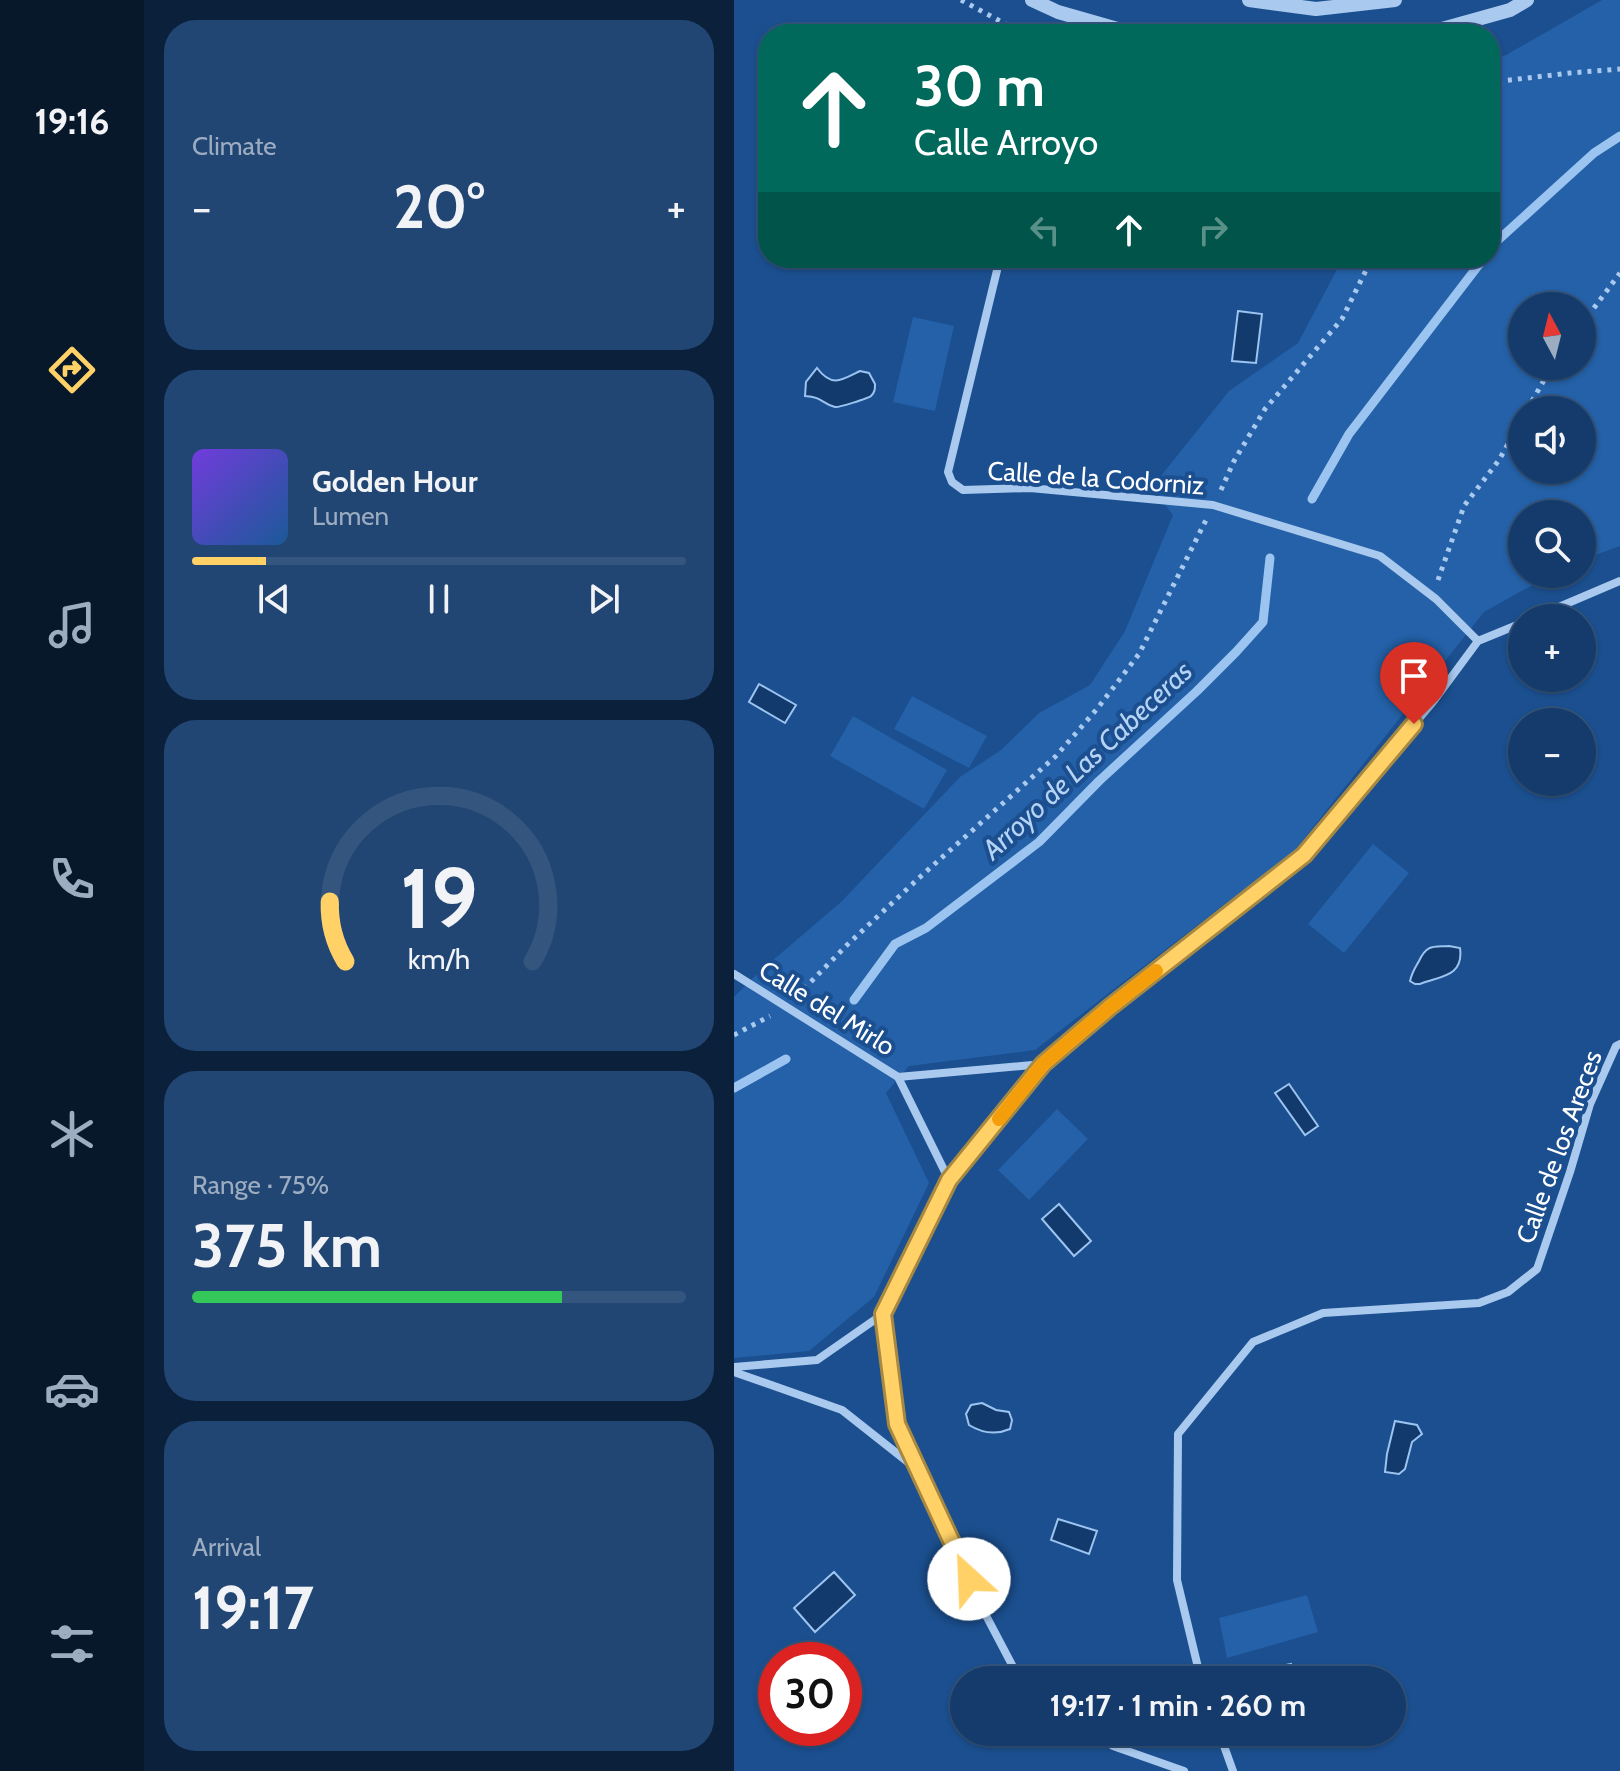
<!DOCTYPE html>
<meta charset="utf-8">
<style>
:root{--surface:#143b6b;--page:#214673;--text:#f1f3f6;--muted:#9dadc1;--line:#33557e;--accent:#ffd166}
body{margin:0;font-family:Cabin,sans-serif;background:var(--page);color:var(--text);height:100vh;display:flex;flex-direction:column;font-size:30px;white-space:nowrap}
*{box-sizing:border-box;margin:0}
p{font-size:26px;color:var(--muted)}
.icon{flex:none;width:44px;height:44px;fill:none;stroke:currentColor;stroke-width:2;stroke-linecap:round;stroke-linejoin:round}
.map{position:relative;flex:1;overflow:hidden}
.details{display:flex;flex-direction:column;gap:20px;padding:20px;background:#0b203b;width:590px}
.details>*{flex:none}
.guide{position:absolute;left:24px;top:24px;width:742px;height:244px;border-radius:32px;box-shadow:0 2px 6px #0004,0 0 0 2px var(--line);background:#00695c;color:#fff;overflow:hidden}
.needle{width:52px;rotate:353deg}
.fabs{position:absolute;left:774px;top:292px;display:grid;gap:16px}
.fabs a{display:grid;place-items:center;width:88px;height:88px;border-radius:50%;background:var(--surface);box-shadow:0 2px 6px #0004,0 0 0 2px var(--line);font-size:40px}
.speed{position:absolute;left:24px;top:1642px;display:flex;gap:16px;font-size:40px;font-weight:700;text-align:center}
.speed>*{display:grid;place-content:center;width:104px;height:104px;border-radius:50%;background:var(--surface);box-shadow:0 2px 6px #0004,0 0 0 2px var(--line);line-height:1}
.speed .limit{border:12px solid #d22;background:#fff;color:#111}
.pin{position:absolute;display:grid;place-items:center;width:68px;height:68px;color:#fff;margin:-82px -34px;border-radius:50% 50% 50% 0;rotate:-45deg;box-shadow:0 0 8px #0007}
.pin .icon{rotate:45deg}
.me{position:absolute;width:88px;margin:-44px;rotate:335deg;stroke-linejoin:round;filter:drop-shadow(0 0 6px #0008)}
.turn{display:flex;align-items:center;gap:28px;height:168px;padding:0 24px;font-size:36px}
.turn .icon{width:104px;height:104px;stroke-width:2.5}
.turn b{display:block;font-size:56px;line-height:68px}
.lanes{display:flex;align-items:center;height:76px;padding:0 24px;background:#0003;justify-content:center;gap:40px;direction:ltr}
.lanes .off{opacity:.35}
.big{font-size:60px;font-weight:700;line-height:1.1}
.details .card{flex:1;display:flex;flex-direction:column;justify-content:center;gap:12px;min-width:0;padding:0 28px;border-radius:32px;background:var(--page)}
.details .dial{align-items:center;gap:0}
.dial svg{height:208px;overflow:visible;fill:none;stroke:var(--line);stroke-width:7;stroke-linecap:round;text-anchor:middle}
.dial text{fill:var(--text);stroke:none}
.song{display:flex;align-items:center;gap:24px}
.cover{width:96px;height:96px;border-radius:12px;background:linear-gradient(135deg,hsl(260 70% 55%),hsl(210 70% 35%))}
.played{height:8px;border-radius:4px;background:linear-gradient(90deg,var(--accent) 15%,var(--line) 15%)}
.keys{display:flex;justify-content:space-around;direction:ltr}
.heat{display:flex;justify-content:space-between;align-items:center;font-size:44px;direction:ltr}
.charge{height:12px;border-radius:6px;background:linear-gradient(90deg,#34c759 75%,var(--line) 0)}
.trip{position:absolute;left:216px;top:1666px;width:456px;height:80px;border-radius:40px;background:var(--surface);box-shadow:0 2px 6px #0004,0 0 0 2px var(--line);font-weight:700;line-height:80px;text-align:center}
main{display:flex;flex:1;min-height:0}
.menu{display:flex;flex-direction:column;width:144px;justify-content:space-around;align-items:center;background:#08182b;color:var(--muted)}
.menu .icon{width:56px;height:56px}
.menu .on{color:var(--accent)}
.menu b{font-size:36px;color:var(--text)}
.map>svg:first-child{display:block}
</style>
<main>
<nav class="menu">
<b>19:16</b>
<svg class="icon on" aria-label="directions" viewBox="0 0 24 24"><path d="M12 3l9 9-9 9-9-9zM9 14v-3h6M13 9l2 2-2 2"/></svg>
<svg class="icon" aria-label="music" viewBox="0 0 24 24"><path d="M9 18V5l10-2v13"/><circle cx="6" cy="18" r="3"/><circle cx="16" cy="16" r="3"/></svg>
<svg class="icon" aria-label="phone" viewBox="0 0 24 24"><path d="M5 4h4l2 5-3 2q2 4 5 5l2-3 5 2v4C11 20 4 13 5 4z"/></svg>
<svg class="icon" aria-label="climate" viewBox="0 0 24 24"><path d="M12 3v18M4 7l16 10M4 17L20 7"/></svg>
<svg class="icon" aria-label="car" viewBox="0 0 24 24"><path d="M5 17H2v-5l4-1 3-4h7l3 4 3 1v5h-3M9 17h6M6 11h13"/><circle cx="7" cy="17" r="2"/><circle cx="17" cy="17" r="2"/></svg>
<svg class="icon" aria-label="filters" viewBox="0 0 24 24"><path d="M4 7h16M4 17h16"/><circle cx="9" cy="7" r="2"/><circle cx="15" cy="17" r="2"/></svg>
</nav>
<section class="details">
<div class="card"><p>Climate</p>
<div class="heat"><a>−</a><b class="big">20°</b><a>+</a></div>
</div>
<div class="card">
<div class="song"><i class="cover"></i><div><b>Golden Hour</b><p>Lumen</p></div></div>
<div class="played"></div>
<div class="keys"><svg class="icon" aria-label="previous" viewBox="0 0 24 24"><path d="M18 5L8 12l10 7zM5 5v14"/></svg><svg class="icon" aria-label="pause" viewBox="0 0 24 24"><path d="M8 5v14M16 5v14"/></svg><svg class="icon" aria-label="next" viewBox="0 0 24 24"><path d="M6 5l10 7-10 7zM19 5v14"/></svg></div>
</div>
<div class="card dial"><svg viewBox="0 0 100 80">
<path d="M14 69A42 42 0 1 1 86 69"/>
<path d="M14 69A42 42 0 0 1 8 46" stroke="#ffd166"/>
<text x="50" y="56" font-size="32" font-weight="700">19</text>
<text x="50" y="72" font-size="11">km/h</text>
</svg></div>
<div class="card"><p>Range · 75%</p><b class="big">375 km</b><div class="charge"></div></div>
<div class="card"><p>Arrival</p><b class="big">19:17</b></div>
</section>
<div class="map">
<svg width="886" height="1771" viewBox="0 0 886 1771">
<rect width="100%" height="100%" fill="#1b4f8f"/>
<path fill="#2461a8" fill-rule="evenodd" d="M868 0H886V546L848 560V514H788V574H818L750 612 561 850 301 1050 175 1066 152 1093 195 1183 140 1297 75 1351 0 1358V997L25 972 107 902 226 777 267 750 305 713 356 685 391 631 439 515 418 487 495 391 564 343 609 258H756V60L772 55ZM788 306H848V366H788ZM788 410H848V470H788Z
M179 317 220 326 201 411 159 402Z
M178 696 253 736 235 768 160 729Z
M119 716 213 770 190 809 96 756Z
M639 844 675 873 610 953 574 924Z
M323 1109 354 1139 295 1200 264 1170Z
M573 1595 584 1632 493 1658 485 1618Z"/>
<path fill="#123a6d" stroke="#9cc4f0" stroke-width="2" d="M504 311 528 314 522 363 498 361Z
M83 368C98 388 108 380 126 371L135 373 141 384C141 389 141 392 137 396 135 398 104 408 101 407 88 404 89 397 71 396L72 382Z
M25 684 62 705 51 723 15 702Z
M715 946 726 948C730 977 706 976 686 984H681L676 981C678 972 681 968 685 961 693 944 699 947 715 946Z
M555 1084 584 1126 571 1135 541 1093Z
M325 1204 357 1241 340 1256 308 1219Z
M248 1403 262 1410 275 1412 278 1420 276 1429C262 1435 248 1433 235 1425L232 1414 237 1405Z
M661 1421 683 1425 688 1434 678 1442 671 1469 665 1474 651 1472 653 1454Z
M324 1519 363 1531 355 1554 317 1540Z
M100 1572 121 1595 81 1632 60 1608Z
M557 1664 561 1680H540L537 1668Z"/>
<g fill="none" stroke-linecap="round" stroke-linejoin="round">
<path stroke="#9cc4f0" stroke-width="9" d="M756 250 762 242 860 153 886 136
M578 499 615 434 750 258
M120 1000 161 944 192 928 305 842 365 781 463 691 502 652 529 622 536 558
M0 1088 52 1059"/>
<path stroke="#a9c9ee" stroke-width="5" stroke-dasharray="4 6" stroke-linecap="butt" d="M227 0 290 34
M756 86 759 82 836 73 886 69
M848 324 886 273
M793 410 818 366
M487 490 500 461 531 409 608 319 638 258
M704 580 730 506 765 460 788 419
M63 996 113 945 186 877 322 756 363 709 405 654 472 520
M0 1035 36 1016"/>
<path stroke="#a9c9ee" stroke-width="8" d="M266 258 214 472 218 482 229 490 296 488 479 505 646 556 702 599 744 641
M799 618 886 581
M0 974 164 1077 215 1180
M164 1077 309 1064
M0 1367 83 1360 149 1314
M0 1372 108 1410 184 1470 247 1606 286 1680
M184 1470 163 1424 149 1314 215 1180 309 1064 376 1007 570 855 699 702 744 641 788 623
M467 1680 443 1580 444 1434 519 1342 589 1313 745 1303 774 1292 803 1269 836 1172 856 1104 882 1046 886 1044
M358 1732 379 1746 450 1771
M485 1732 499 1771"/>
<path stroke="#a9c9ee" stroke-width="14" d="M298 0 324 12 401 34
M515 0 582 9 661 0
M690 34 776 10 793 0"/>
</g>
<g fill="none" stroke-linecap="round" stroke-linejoin="round">
<defs>
<path id="route" d="M235 1579 163 1424 149 1314 215 1180 309 1064 376 1007 570 855 680 724"/>
</defs>
<use href="#route" stroke="#a68842" stroke-width="20"/>
<use href="#route" stroke="#ffd166" stroke-width="14"/>
<path stroke="#f59e0b" stroke-width="14" d="M265 1119 309 1064 376 1007 422 971"/>
</g>
<g text-anchor="middle" dominant-baseline="central" stroke-width="8" stroke-linejoin="round" paint-order="stroke">
<g font-size="26" fill="#fff" stroke="#1b4f8f">
<text transform="translate(362 478) rotate(4)">Calle de la Codorniz</text>
<text transform="translate(93 1008) rotate(32)">Calle del Mirlo</text>
<text transform="translate(825 1147) rotate(-70)">Calle de los Areces</text>
</g>
<g font-size="28" font-style="italic" fill="#b5d3f5" stroke="#1b4f8f">
<text transform="translate(353 760) rotate(-43)">Arroyo de Las Cabeceras</text>
</g>
</g>
</svg>
<div class="fabs">
<a><svg class="needle" viewBox="-14 -14 28 28"><path d="M0-13l5 13h-10z" fill="#e53935"/><path d="M0 13l5-13h-10z" fill="#9dadc1"/></svg></a>
<a><svg class="icon" aria-label="sound" viewBox="0 0 24 24"><path d="M4 9h4l5-4v14l-5-4H4zM17 9q2 3 0 6"/></svg></a>
<a><svg class="icon" aria-label="search" viewBox="0 0 24 24"><circle cx="10" cy="10" r="6"/><path d="M15 15l6 6"/></svg></a>
<a>+</a>
<a>−</a>
</div>
<div class="speed"><div class="limit">30</div></div>
<div class="pin" style="left:680px;top:724px;background:#d93025"><svg class="icon" aria-label="arrive" viewBox="0 0 24 24"><path d="M6 21V4h12l-3 4 3 4H6"/></svg></div>
<svg class="me" style="left:235px;top:1579px" viewBox="-20 -20 40 40"><circle r="19" fill="#fff"/><path d="M0-13L10 11 0 6-10 11z" fill="#ffd166"/></svg>
<div class="trip">19:17 · 1 min · 260 m</div>
<div class="guide">
<div class="turn"><svg class="icon" aria-label="ahead" viewBox="0 0 24 24"><path d="M12 20V5M6 11l6-6 6 6"/></svg><div><b>30 m</b>Calle Arroyo</div></div>
<div class="lanes"><svg class="icon off" aria-label="left" viewBox="0 0 24 24"><path d="M17 20v-9H6M10 6l-5 5 5 5"/></svg><svg class="icon" aria-label="ahead" viewBox="0 0 24 24"><path d="M12 20V5M6 11l6-6 6 6"/></svg><svg class="icon off" aria-label="right" viewBox="0 0 24 24"><path d="M7 20v-9h11M14 6l5 5-5 5"/></svg></div>
</div>
</div>
</main>
